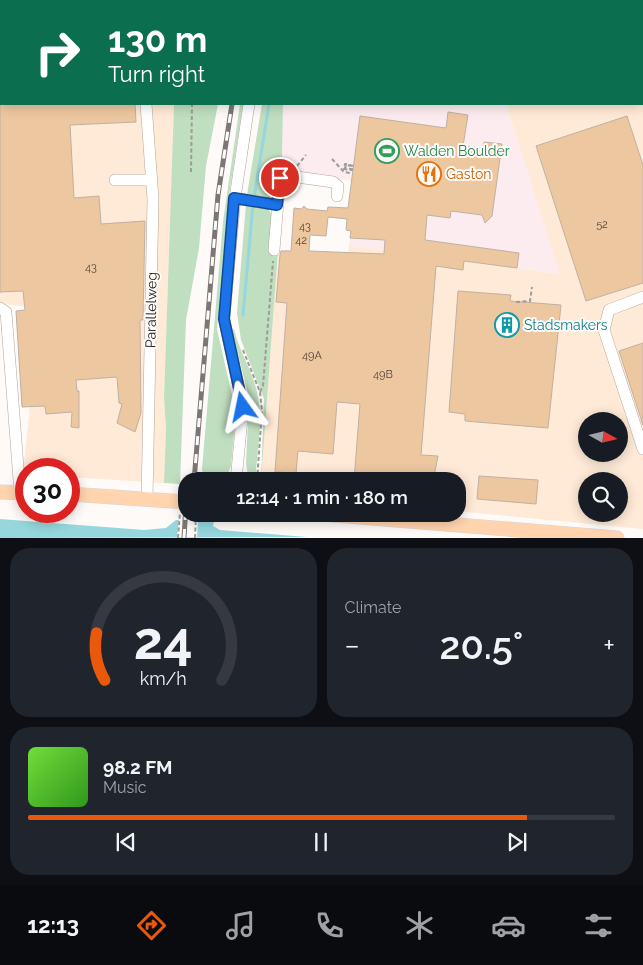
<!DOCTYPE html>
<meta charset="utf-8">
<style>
:root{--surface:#171b24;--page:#20242c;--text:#f1f3f6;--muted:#9ea1a6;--line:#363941;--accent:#ea580c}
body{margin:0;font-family:Raleway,sans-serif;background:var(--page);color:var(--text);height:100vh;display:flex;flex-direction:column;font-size:19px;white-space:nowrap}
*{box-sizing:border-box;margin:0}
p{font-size:16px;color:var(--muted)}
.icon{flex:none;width:28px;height:28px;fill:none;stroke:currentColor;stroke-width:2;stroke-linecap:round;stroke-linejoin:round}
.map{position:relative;height:538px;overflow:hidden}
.details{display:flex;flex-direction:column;gap:10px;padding:10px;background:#0d0f14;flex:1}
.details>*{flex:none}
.banner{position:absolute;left:0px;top:0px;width:644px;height:105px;box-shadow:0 2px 12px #0003;background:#0b6e4f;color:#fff;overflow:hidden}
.needle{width:32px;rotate:98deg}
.fabs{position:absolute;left:578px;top:412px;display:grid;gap:10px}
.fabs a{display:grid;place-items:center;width:50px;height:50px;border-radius:50%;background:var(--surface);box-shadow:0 2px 12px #0003;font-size:25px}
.speed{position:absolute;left:15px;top:458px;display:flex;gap:10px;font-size:25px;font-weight:700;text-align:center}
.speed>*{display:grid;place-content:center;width:65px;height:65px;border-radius:50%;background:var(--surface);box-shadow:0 2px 12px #0003;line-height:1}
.speed .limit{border:8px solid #d22;background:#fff;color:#111}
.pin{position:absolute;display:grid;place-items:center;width:42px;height:42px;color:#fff;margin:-21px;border:2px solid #fff;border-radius:50%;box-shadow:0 1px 5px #0007}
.me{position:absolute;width:55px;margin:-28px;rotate:348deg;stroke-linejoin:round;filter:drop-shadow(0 0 4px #0008)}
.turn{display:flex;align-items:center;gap:18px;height:105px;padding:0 25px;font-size:22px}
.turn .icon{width:65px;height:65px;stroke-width:2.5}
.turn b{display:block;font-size:35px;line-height:42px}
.big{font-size:38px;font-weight:600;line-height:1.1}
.details .tile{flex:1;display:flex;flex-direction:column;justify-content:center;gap:8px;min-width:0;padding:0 18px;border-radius:20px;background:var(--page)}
.details .dial{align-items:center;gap:0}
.dial svg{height:130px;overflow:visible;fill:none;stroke:var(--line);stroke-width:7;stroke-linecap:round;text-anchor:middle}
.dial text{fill:var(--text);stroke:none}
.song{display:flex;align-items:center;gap:15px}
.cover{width:60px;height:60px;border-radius:8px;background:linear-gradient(135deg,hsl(100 70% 55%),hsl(110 70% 35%))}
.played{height:5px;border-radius:2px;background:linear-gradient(90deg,var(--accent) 85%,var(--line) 85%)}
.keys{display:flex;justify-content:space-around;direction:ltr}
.heat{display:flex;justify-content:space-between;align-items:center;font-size:28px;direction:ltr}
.details .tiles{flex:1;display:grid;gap:10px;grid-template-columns:1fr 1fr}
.tile:last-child{grid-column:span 2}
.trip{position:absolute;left:178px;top:472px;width:288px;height:50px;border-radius:20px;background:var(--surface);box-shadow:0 2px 12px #0003;font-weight:600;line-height:50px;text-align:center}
.tab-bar{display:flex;height:80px;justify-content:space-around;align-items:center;background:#090b0e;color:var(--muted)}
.tab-bar .icon{width:35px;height:35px}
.tab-bar .on{color:var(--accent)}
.tab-bar b{font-size:22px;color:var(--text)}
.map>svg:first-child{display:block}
</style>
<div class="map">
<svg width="643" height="538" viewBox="0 0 643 538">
<rect width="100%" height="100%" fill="#fdfaf8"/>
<path fill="#fcecf0" d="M283 104H513L507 108 561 274 349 246 351 231 346 230 352 181 277 170 282 157Z"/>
<path fill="#feead6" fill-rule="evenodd" d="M0 0H178L1 1V104H174L164 398 166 428 164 483 69 477V469H26V473H23L40 309 0 303Z
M643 75V529L456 511V481H261L278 250 348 253 349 246 560 274 507 107 513 104H642ZM586 421H619V454H586ZM586 481H619V514H586Z"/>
<path fill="#c0dec0" d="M174 104H218L206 166 199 248 186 320 180 484 164 483 166 428 164 398Z
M240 104H243L229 195 217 329 236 413 231 466 225 481H204L202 469 223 222Z
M262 104H283L282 157 277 170 275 191 267 200 247 195Z
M246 204 266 206 273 216 278 250 261 481 264 399 241 340 237 313Z
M234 329C239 351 252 370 257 392 264 419 257 453 255 481H249L246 464 249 398 232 330Z"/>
<path fill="#95d7dc" d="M0 519 144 530 166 528 176 520 214 521 213 526 220 530 307 537 0 538Z"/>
<path fill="#fdfaf8" d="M179 519 198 520 197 537H177Z"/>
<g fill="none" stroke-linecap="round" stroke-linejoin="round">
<path stroke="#95d7dc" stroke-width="3" d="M480 0 482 1
M296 1V0
M642 65H643
M243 315 253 204 269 104"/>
</g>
<path fill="#edc7a0" stroke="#beb1a4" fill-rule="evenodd" d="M0 104H135L136 122 70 125 74 198 99 196 101 224 145 221 143 320H140L141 413 135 432 117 423 122 404 119 403 117 377 76 380 77 391H79V428L71 427 72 412 46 414 45 406 22 407 16 311 25 310 23 291 0 292Z
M448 112 468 115 463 146 483 148 484 142 502 144 492 216 485 223 482 215 451 211 450 218 427 215 425 240 519 253 517 268 464 261 463 270 436 266 421 455 438 456 433 481H354L360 404 337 402 333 454 298 451 296 473 275 472 287 303 276 302 280 255 281 251H291L294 208 301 209 304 206 307 209 327 211 328 207 348 208 360 116 446 128ZM328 217 347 219 346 230 351 231 350 238 385 240 384 254 309 251 310 235 326 236Z
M627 116 643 165V283L586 301 536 146Z
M458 291 511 295 510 301 561 305 548 428 465 421V414L449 412Z
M643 343V425L619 351Z
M479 476 538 480 536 504 477 499Z"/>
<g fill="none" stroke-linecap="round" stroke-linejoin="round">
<defs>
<path id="minor" d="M148 0V1
M533 0 536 1
M276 1V0
M502 1 503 0
M610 1 611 0
M146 104 153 199 147 499
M115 180H151
M235 198 277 205
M274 250 280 178 290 176 333 182 338 186 337 196
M643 297 609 310 604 330 643 449
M0 308 6 312 20 493
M236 481 243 407 224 319 235 198 249 104"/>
<path id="major" d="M0 492 26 493
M69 494 186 502
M322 514 617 538"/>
</defs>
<use href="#minor" stroke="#b3a699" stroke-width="12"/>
<use href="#major" stroke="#d7d6d5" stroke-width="15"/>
<path stroke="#9f9b97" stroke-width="2" stroke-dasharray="4 2.5" stroke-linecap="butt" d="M194 0V1
M229 0V1
M548 1 549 0
M642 56H643
M332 159 344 172 350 173 351 169 345 168 346 165 352 166V170L344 169 345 164 354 166
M297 166 306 155
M191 172 192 104
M516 302 530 301 532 287
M243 350 260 392 262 411 257 481
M260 392 263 386 273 261
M178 538 180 512
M195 538 196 514"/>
<use href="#minor" stroke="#fff" stroke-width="11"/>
<use href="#major" stroke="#ffd4af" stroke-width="14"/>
<defs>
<path id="rail" d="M259 1V0
M194 481 218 195 232 104
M184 538 186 505"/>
</defs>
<use href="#rail" stroke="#7c7774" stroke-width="5"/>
<use href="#rail" stroke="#fdfaf8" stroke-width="3" stroke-dasharray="9" stroke-linecap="butt"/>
</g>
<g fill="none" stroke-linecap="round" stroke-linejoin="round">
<defs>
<path id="route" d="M243 407 224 319 234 198 277 205 280 178"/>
</defs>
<use href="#route" stroke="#114b97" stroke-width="12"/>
<use href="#route" stroke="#1a73e8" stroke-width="9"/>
</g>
<defs>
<symbol id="stadium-ring" viewBox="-11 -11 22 22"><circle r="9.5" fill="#fdfaf8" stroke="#2e9e5b" stroke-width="1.5"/><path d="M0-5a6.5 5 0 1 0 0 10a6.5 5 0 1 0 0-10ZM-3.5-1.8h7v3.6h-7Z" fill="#2e9e5b"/></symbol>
<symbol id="restaurant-ring" viewBox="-11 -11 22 22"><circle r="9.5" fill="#fdfaf8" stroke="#e8710a" stroke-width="1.5"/><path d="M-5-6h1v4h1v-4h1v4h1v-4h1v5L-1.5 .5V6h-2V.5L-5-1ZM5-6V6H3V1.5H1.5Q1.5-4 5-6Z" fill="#e8710a"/></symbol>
<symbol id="building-ring" viewBox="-11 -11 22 22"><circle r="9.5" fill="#fdfaf8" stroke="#0f9aa8" stroke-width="1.5"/><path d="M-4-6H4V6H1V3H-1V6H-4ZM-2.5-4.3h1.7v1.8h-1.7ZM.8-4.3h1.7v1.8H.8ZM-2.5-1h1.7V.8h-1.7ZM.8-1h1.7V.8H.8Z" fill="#0f9aa8"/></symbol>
</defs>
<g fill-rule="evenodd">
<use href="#stadium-ring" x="373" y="137" width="28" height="28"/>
<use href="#restaurant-ring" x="415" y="160" width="28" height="28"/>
<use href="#building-ring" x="493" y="311" width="28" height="28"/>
</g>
<g text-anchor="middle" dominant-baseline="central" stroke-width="4" stroke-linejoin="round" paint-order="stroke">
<g font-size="11" fill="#534638">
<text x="602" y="224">52</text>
<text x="305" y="226">43</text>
<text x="301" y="240">42</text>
<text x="91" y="267">43</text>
<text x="312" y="355">49A</text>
<text x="383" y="374">49B</text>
</g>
<g font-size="14" fill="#27864d" stroke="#fdfaf8" text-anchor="start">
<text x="404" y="151">Walden Boulder</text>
</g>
<g font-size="14" fill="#c56008" stroke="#fdfaf8" text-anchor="start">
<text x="446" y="174">Gaston</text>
</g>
<g font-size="14" fill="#201b16" stroke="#fdfaf8">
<text transform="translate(151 310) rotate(-89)">Parallelweg</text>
</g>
<g font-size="14" fill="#0d838f" stroke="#fdfaf8" text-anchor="start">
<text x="524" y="325">Stadsmakers</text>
</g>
</g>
</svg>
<div class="fabs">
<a><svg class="needle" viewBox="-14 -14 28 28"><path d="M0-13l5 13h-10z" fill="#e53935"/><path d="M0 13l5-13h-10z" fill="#9ea1a6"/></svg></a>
<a><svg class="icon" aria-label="search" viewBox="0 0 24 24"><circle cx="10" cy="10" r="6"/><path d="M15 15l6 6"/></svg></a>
</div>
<div class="speed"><div class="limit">30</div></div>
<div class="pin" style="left:280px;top:178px;background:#d93025"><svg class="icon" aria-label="arrive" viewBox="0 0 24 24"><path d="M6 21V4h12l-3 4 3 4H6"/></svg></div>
<svg class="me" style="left:243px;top:407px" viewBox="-20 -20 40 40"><path d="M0-17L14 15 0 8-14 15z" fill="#1a73e8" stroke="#fff" stroke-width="4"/></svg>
<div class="trip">12:14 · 1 min · 180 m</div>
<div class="banner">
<div class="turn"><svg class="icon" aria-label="right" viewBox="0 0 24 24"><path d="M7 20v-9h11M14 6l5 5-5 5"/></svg><div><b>130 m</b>Turn right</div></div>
</div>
</div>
<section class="details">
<div class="tiles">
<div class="tile dial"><svg viewBox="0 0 100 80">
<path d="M14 69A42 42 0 1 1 86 69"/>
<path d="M14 69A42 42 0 0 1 9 40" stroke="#ea580c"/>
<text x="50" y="56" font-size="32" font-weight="700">24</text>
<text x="50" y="72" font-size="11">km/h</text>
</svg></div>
<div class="tile"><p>Climate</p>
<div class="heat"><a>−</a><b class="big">20.5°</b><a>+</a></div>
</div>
<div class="tile">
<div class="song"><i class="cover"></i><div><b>98.2 FM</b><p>Music</p></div></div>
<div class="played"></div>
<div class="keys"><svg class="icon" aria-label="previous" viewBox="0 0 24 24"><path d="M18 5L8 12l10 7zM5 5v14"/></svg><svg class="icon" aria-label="pause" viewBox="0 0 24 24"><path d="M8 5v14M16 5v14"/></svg><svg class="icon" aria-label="next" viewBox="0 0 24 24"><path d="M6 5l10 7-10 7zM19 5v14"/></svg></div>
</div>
</div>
</section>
<nav class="tab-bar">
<b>12:13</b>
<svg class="icon on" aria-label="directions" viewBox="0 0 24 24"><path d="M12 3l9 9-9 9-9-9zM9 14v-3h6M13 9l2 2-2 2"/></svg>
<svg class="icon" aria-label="music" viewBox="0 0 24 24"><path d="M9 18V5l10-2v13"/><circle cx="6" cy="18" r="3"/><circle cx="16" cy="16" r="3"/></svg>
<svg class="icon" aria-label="phone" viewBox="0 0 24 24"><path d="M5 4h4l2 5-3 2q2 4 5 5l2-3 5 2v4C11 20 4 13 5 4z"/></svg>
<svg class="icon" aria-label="climate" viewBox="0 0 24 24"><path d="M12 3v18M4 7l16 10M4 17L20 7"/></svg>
<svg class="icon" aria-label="car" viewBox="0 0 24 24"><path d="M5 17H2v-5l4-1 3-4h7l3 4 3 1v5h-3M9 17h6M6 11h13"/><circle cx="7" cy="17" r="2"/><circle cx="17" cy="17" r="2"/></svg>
<svg class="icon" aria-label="filters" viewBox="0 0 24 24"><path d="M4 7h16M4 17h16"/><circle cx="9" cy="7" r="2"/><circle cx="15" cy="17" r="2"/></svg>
</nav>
